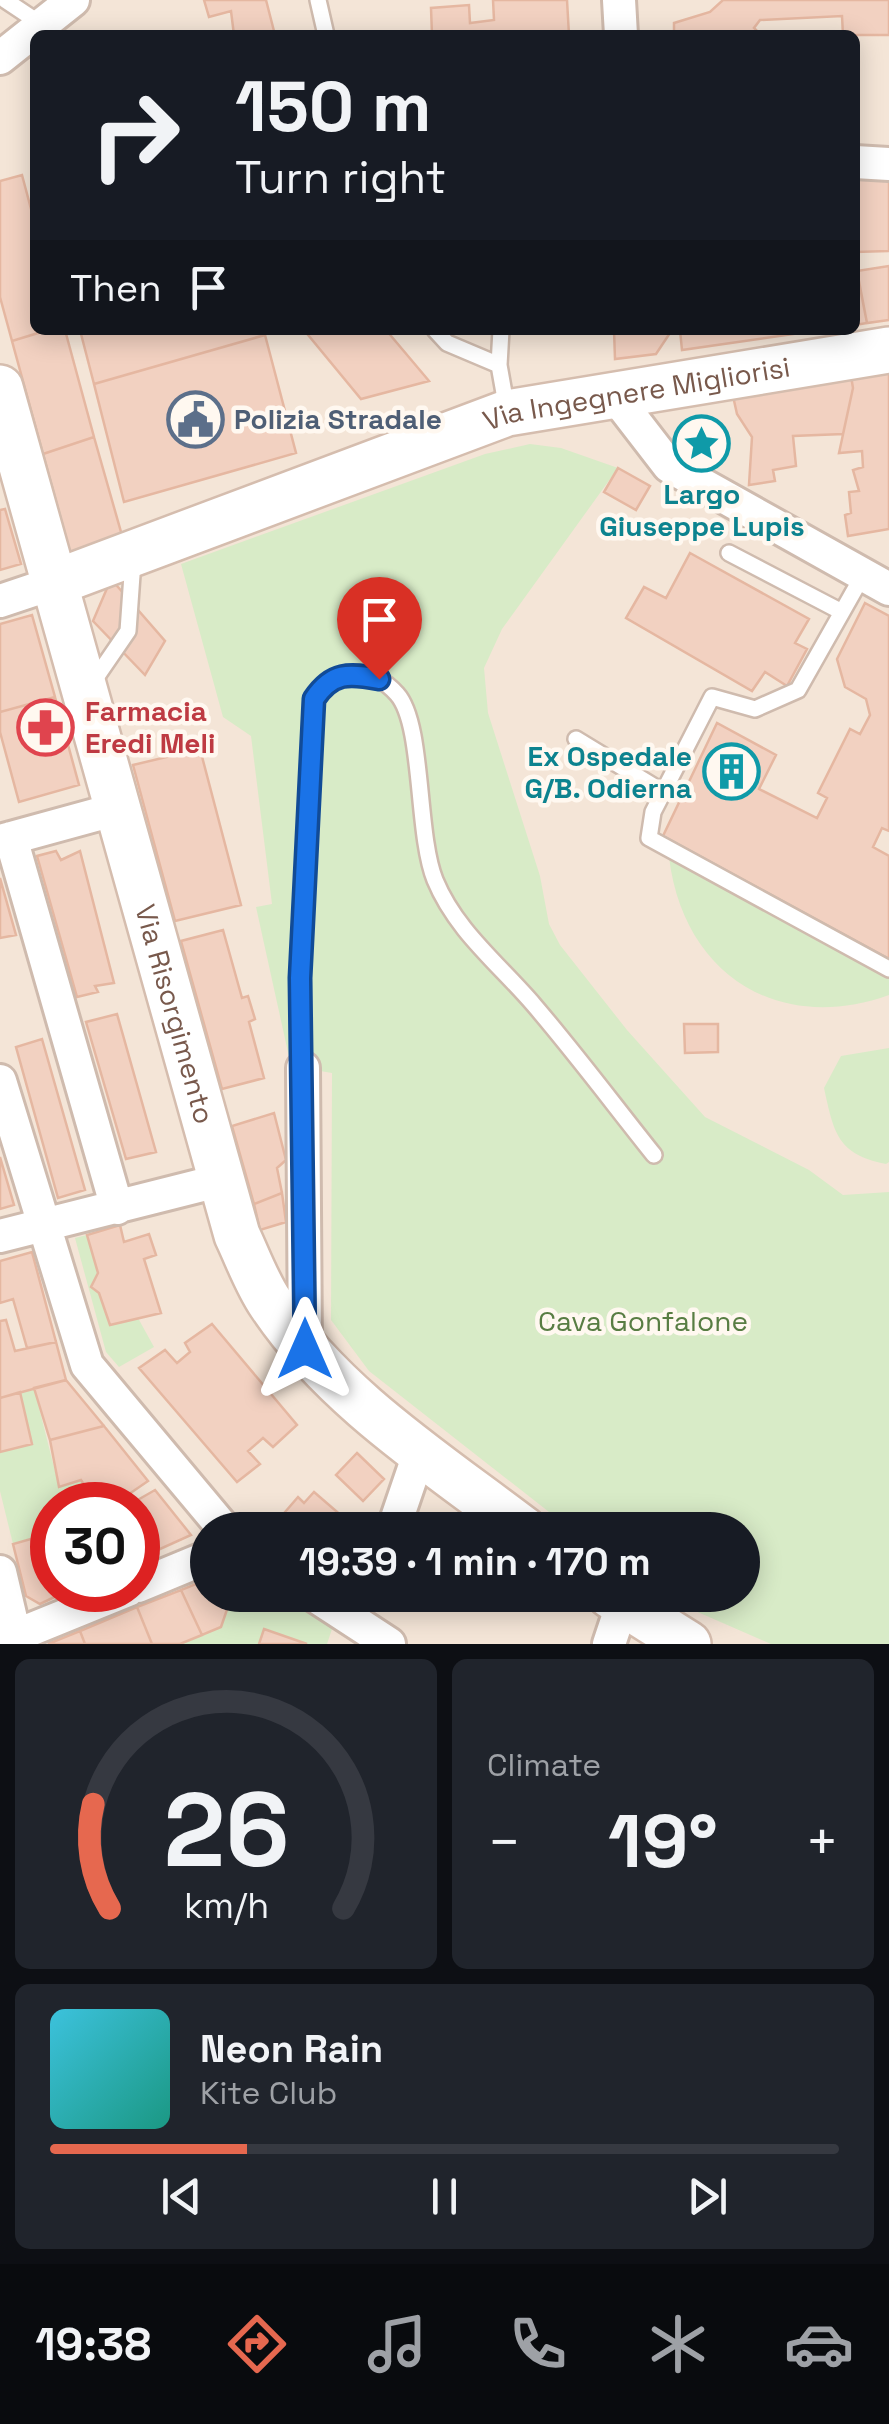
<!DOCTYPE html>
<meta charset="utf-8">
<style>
:root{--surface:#171b24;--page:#20242c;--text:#f1f3f6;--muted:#9ea1a6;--line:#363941;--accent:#e6684f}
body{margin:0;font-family:"Space Grotesk",sans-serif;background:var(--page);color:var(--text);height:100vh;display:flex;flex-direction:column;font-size:38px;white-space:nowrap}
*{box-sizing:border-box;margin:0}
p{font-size:32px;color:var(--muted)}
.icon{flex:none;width:55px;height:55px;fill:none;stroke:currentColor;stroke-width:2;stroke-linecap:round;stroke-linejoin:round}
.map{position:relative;height:1644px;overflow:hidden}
.panel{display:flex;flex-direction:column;gap:15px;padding:15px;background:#0d0f14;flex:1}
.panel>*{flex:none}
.banner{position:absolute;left:30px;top:30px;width:830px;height:305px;border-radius:15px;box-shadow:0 5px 25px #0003;background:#171b24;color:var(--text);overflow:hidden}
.speed{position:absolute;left:30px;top:1482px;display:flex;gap:20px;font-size:50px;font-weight:700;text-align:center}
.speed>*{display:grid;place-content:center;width:130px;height:130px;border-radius:50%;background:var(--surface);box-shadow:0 5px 25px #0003;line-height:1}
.speed .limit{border:15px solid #d22;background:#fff;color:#111}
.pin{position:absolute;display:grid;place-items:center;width:85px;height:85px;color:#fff;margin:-102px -42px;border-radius:50% 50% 50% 0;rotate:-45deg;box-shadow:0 0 10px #0007}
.pin .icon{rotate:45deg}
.me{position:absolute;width:110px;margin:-55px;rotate:0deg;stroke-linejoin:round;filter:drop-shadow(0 0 8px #0008)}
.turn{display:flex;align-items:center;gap:35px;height:210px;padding:0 40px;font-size:45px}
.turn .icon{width:130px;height:130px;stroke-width:2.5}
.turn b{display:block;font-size:70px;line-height:85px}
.then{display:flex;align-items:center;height:95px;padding:0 40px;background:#0003;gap:20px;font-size:38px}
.big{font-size:75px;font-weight:600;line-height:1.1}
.panel .card{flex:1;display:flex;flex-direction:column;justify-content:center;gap:15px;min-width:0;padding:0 35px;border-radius:15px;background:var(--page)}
.panel .dial{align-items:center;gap:0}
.dial svg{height:260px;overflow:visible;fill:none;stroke:var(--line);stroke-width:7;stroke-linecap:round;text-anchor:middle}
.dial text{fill:var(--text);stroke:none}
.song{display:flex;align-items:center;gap:30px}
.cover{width:120px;height:120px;border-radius:15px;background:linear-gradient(135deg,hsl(190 70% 55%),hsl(170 70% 35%))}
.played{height:10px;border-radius:5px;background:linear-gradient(90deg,var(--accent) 25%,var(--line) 25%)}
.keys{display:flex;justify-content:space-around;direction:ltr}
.heat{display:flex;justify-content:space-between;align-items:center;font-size:55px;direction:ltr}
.panel .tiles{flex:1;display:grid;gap:15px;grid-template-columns:1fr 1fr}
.card:last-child{grid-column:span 2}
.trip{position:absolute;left:190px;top:1512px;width:570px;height:100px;border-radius:50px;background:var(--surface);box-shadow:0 5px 25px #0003;font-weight:600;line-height:100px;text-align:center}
.menu{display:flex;height:160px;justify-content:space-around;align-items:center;background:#090b0e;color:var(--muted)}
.menu .icon{width:70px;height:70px}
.menu .active{color:var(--accent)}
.menu b{font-size:45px;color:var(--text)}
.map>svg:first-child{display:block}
</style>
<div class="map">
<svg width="889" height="1644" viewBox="0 0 889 1644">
<rect width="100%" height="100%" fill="#fdf4e9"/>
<path fill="#f4e5d7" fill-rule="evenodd" d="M0 0H889V1644H0ZM35 35H855V330H35ZM52 1505H138V1590H52ZM208 1530H742V1595H208Z"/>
<path fill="#d8ebc7" d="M530 444 561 448 618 468 502 629 484 668 488 713 540 876 549 924 560 945 627 1030 705 1117 809 1170 843 1195 889 1192V1644H771L677 1603 664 1595H742V1530H572L369 1371 331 1320 332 1073 291 1066 256 907 272 904 251 736 223 717 181 564 485 454Z
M669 857 889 978V995C778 1035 683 974 669 857Z
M889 1048V1162L886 1164C837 1154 834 1133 824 1088L841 1056Z
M87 1235 98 1273 91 1287 138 1318 154 1347 119 1367 106 1352 75 1238Z
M34 1388 59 1487 81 1480 98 1505H52V1534L13 1544 0 1491V1452L32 1444 20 1392Z
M232 1595H276L333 1626 327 1644H307L264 1630 259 1644H180L221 1627Z"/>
<path fill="#f2d1c1" stroke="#e5b7a1" stroke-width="2.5" d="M204 0H266L275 35H234L231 11 209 17Z
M493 0H567L569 35H432L431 8 469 5 470 23 494 20Z
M723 0H889V35H843L842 16 760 20 754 28 761 35H674V23L710 12Z
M22 175 35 224V330H48L12 341 0 297V181Z
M855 177 889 181V251L855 252Z
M855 262 867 323 855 325Z
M889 266V320L867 323 857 271Z
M48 330H65L94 437 43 454 12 341Z
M80 330H263L265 335 94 384Z
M304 330H386L429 381 361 399Z
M614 330H672L656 354 615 359Z
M680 330H806L807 332 682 350Z
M265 335 296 453 124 502 94 384Z
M889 370V529L848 536 845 515 851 513 849 492 859 491 853 470 863 467 862 451 839 453 853 388 851 376Z
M851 376 853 388 843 434 793 436 796 466 773 470 775 481 749 485 752 437 737 414 733 396Z
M94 437 123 539 71 556 43 454Z
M618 468 650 486 636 510 604 492Z
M5 509 21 564 0 570V510Z
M690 553 809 619 795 643 807 649 787 686 765 672 752 691 626 618 644 587 666 598Z
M111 579 165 641 145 675 93 621Z
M865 603 889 616V831L882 828 873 847 889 856V959L663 836 717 723 776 755 759 789 817 818 827 798 818 793 850 729 860 734 870 715 866 699 845 687 837 659Z
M32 615 55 697 0 712V624Z
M55 697 79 785 19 802 0 732V712Z
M200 749 241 905 175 921 133 765Z
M56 851 61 860 80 851 114 983 95 986 98 992 77 997 37 856Z
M0 878 16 935 0 938Z
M223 930 242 998 248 996 255 1019 249 1022 264 1078 222 1089 181 941Z
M117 1014 156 1152 126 1159 86 1022Z
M684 1024H718V1052L685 1053Z
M42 1039 85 1190 58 1198 16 1047Z
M274 1113 286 1160 277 1168 282 1193 254 1204 232 1126Z
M0 1157 14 1205 0 1209Z
M282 1193 286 1222 260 1230 254 1204Z
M120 1225 124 1242 149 1234 156 1255 144 1259 161 1313 110 1325 99 1293 91 1287 98 1273 87 1235Z
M32 1252 56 1342 27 1348 13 1299 0 1303V1261Z
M6 1320 15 1351 56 1342 66 1380 0 1398V1321Z
M212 1324 297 1425 273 1447 263 1438 248 1451 260 1464 237 1482 139 1368 165 1350 177 1363 190 1352 185 1343Z
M66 1380 104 1426 50 1440 34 1388Z
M20 1392 32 1444 0 1452V1398Z
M104 1426 148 1481 113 1505H98L81 1480 59 1487 50 1440Z
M357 1453 384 1479 363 1501 336 1475Z
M155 1490 191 1535 138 1559V1505H129Z
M314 1492 343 1517 332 1527 335 1530H277L273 1526 298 1497 304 1503Z
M52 1533V1590H69L40 1604 26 1596 13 1544Z
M208 1579V1595H232L221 1627 202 1635 181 1590Z
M181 1590 202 1635 180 1644H152L137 1607Z
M137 1607 152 1644H85L80 1631Z
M264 1629 307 1644H259Z
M80 1631 85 1644H48Z"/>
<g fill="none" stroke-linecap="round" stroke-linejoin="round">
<defs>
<path id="lane" d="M5 0 41 24
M318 0 326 35
M435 330 447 343 499 365 507 410
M499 365 501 330
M729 553 842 612
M863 575 798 690 755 709 712 697 653 812 649 838 889 969
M93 682 128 631 133 561
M576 739 663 792
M303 1068 300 977 314 699C335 668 370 664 397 694 424 724 416 833 435 880 456 931 499 964 534 1005 576 1054 614 1105 654 1155"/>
<path id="street" d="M619 0 621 35
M0 58 73 0
M855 162 889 164
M615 396 669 466 889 589
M0 601 54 583
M11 838 117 1208
M0 841 117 809
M303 1068 305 1349
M0 1081 87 1365 225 1530
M0 1236 218 1181
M393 1530 420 1451
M0 1572 15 1636
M138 1586 208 1557
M314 1595 389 1644
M0 1642 128 1590
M609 1644 622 1605"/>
<g id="secondary">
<path id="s1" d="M0 388 237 1235C248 1258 257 1284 271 1304 334 1398 436 1463 524 1530"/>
<path id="s2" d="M54 583 507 413 889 350"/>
<path d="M610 1595 688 1644"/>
</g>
</defs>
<use href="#lane" stroke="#cfbbae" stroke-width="20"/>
<use href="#street" stroke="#cfbbae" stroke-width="38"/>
<use href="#secondary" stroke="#d5bdae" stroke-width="50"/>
<use href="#lane" stroke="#fff" stroke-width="15"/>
<use href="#street" stroke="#fff" stroke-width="32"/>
<use href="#secondary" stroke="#fff" stroke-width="45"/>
</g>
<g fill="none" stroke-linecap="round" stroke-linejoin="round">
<defs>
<path id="route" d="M305 1349 300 978 314 699C332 672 349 673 379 679"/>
</defs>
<use href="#route" stroke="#114b97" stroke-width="25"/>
<use href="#route" stroke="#1a73e8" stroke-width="18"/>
</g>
<defs>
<symbol id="civic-ring" viewBox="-11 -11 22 22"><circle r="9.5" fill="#fff8f0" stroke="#5c6f8a" stroke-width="1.5"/><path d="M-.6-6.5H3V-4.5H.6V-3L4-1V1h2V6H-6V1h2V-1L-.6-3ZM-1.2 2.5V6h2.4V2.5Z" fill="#5c6f8a"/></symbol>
<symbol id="sight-ring" viewBox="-11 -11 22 22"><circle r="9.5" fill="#fff8f0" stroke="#0f9aa8" stroke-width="1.5"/><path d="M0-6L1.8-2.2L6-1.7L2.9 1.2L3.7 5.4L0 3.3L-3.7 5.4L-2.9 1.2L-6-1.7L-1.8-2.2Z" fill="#0f9aa8"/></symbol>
<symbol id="pharmacy-ring" viewBox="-11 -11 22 22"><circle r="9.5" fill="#fff8f0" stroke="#e0444e" stroke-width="1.5"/><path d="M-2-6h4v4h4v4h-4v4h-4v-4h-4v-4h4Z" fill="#e0444e"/></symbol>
<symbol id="building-ring" viewBox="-11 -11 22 22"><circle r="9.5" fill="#fff8f0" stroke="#0f9aa8" stroke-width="1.5"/><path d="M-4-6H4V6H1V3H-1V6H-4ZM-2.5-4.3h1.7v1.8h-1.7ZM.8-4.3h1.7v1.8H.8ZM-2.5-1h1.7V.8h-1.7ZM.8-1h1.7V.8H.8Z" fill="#0f9aa8"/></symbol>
</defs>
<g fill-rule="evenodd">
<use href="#civic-ring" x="164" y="388" width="63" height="63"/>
<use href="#sight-ring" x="670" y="412" width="63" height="63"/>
<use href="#pharmacy-ring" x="14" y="696" width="63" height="63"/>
<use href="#building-ring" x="700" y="740" width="63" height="63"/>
</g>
<g text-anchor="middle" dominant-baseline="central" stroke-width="9" stroke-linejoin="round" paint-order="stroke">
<g font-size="28" fill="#78594c" stroke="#fff8f0">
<text stroke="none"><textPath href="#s2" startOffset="615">Via Ingegnere Migliorisi</textPath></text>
<text stroke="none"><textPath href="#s1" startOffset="650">Via Risorgimento</textPath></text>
</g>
<g font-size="28" font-weight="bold" fill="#4e5e75" stroke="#fff8f0" text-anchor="start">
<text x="234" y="419">Polizia Stradale</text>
</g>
<g font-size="28" font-weight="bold" fill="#0d838f" stroke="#fff8f0">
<text x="702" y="494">Largo<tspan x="702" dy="32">Giuseppe Lupis</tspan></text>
<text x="692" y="756" text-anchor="end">Ex Ospedale<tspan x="692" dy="32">G/B. Odierna</tspan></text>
</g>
<g font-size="28" font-weight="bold" fill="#be3a42" stroke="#fff8f0" text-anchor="start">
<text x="85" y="711">Farmacia<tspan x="85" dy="32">Eredi Meli</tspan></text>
</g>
<g font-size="28" fill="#587d43" stroke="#fff8f0">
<text x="643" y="1321">Cava Gonfalone</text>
</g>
</g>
</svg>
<div class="speed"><div class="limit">30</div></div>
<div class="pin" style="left:379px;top:679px;background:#d93025"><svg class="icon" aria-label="arrive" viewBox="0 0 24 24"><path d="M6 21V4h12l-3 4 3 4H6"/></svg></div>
<svg class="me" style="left:305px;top:1349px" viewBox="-20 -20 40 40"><path d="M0-17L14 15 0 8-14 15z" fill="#1a73e8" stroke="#fff" stroke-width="4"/></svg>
<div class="trip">19:39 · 1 min · 170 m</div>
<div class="banner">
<div class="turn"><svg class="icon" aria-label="right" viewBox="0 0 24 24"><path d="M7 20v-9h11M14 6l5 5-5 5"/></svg><div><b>150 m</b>Turn right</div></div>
<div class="then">Then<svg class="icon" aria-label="arrive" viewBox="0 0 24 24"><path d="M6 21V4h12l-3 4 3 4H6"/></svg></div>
</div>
</div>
<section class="panel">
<div class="tiles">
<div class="card dial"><svg viewBox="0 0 100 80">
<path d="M14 69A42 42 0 1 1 86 69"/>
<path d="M14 69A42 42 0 0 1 9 37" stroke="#e6684f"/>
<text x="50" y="56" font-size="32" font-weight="700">26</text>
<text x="50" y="72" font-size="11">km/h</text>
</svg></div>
<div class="card"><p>Climate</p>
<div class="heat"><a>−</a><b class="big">19°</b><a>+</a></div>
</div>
<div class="card">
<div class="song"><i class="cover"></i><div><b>Neon Rain</b><p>Kite Club</p></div></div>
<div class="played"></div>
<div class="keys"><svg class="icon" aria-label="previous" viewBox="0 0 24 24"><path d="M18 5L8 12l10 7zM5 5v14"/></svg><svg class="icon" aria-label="pause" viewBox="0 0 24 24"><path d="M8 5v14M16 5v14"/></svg><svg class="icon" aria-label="next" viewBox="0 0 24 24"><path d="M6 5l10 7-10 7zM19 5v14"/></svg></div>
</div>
</div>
</section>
<nav class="menu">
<b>19:38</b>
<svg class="icon active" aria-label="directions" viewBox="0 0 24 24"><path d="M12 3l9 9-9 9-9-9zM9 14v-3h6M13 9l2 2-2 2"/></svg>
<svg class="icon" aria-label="music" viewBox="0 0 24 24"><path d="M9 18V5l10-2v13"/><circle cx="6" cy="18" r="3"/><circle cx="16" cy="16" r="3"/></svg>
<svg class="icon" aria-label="phone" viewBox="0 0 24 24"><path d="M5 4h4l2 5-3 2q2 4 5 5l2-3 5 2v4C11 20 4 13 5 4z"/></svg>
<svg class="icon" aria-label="climate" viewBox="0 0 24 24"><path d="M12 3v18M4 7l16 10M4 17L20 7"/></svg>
<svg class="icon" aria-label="car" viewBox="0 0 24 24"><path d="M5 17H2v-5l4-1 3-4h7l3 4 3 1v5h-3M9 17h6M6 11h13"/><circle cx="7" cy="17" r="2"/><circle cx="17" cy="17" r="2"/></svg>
</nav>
